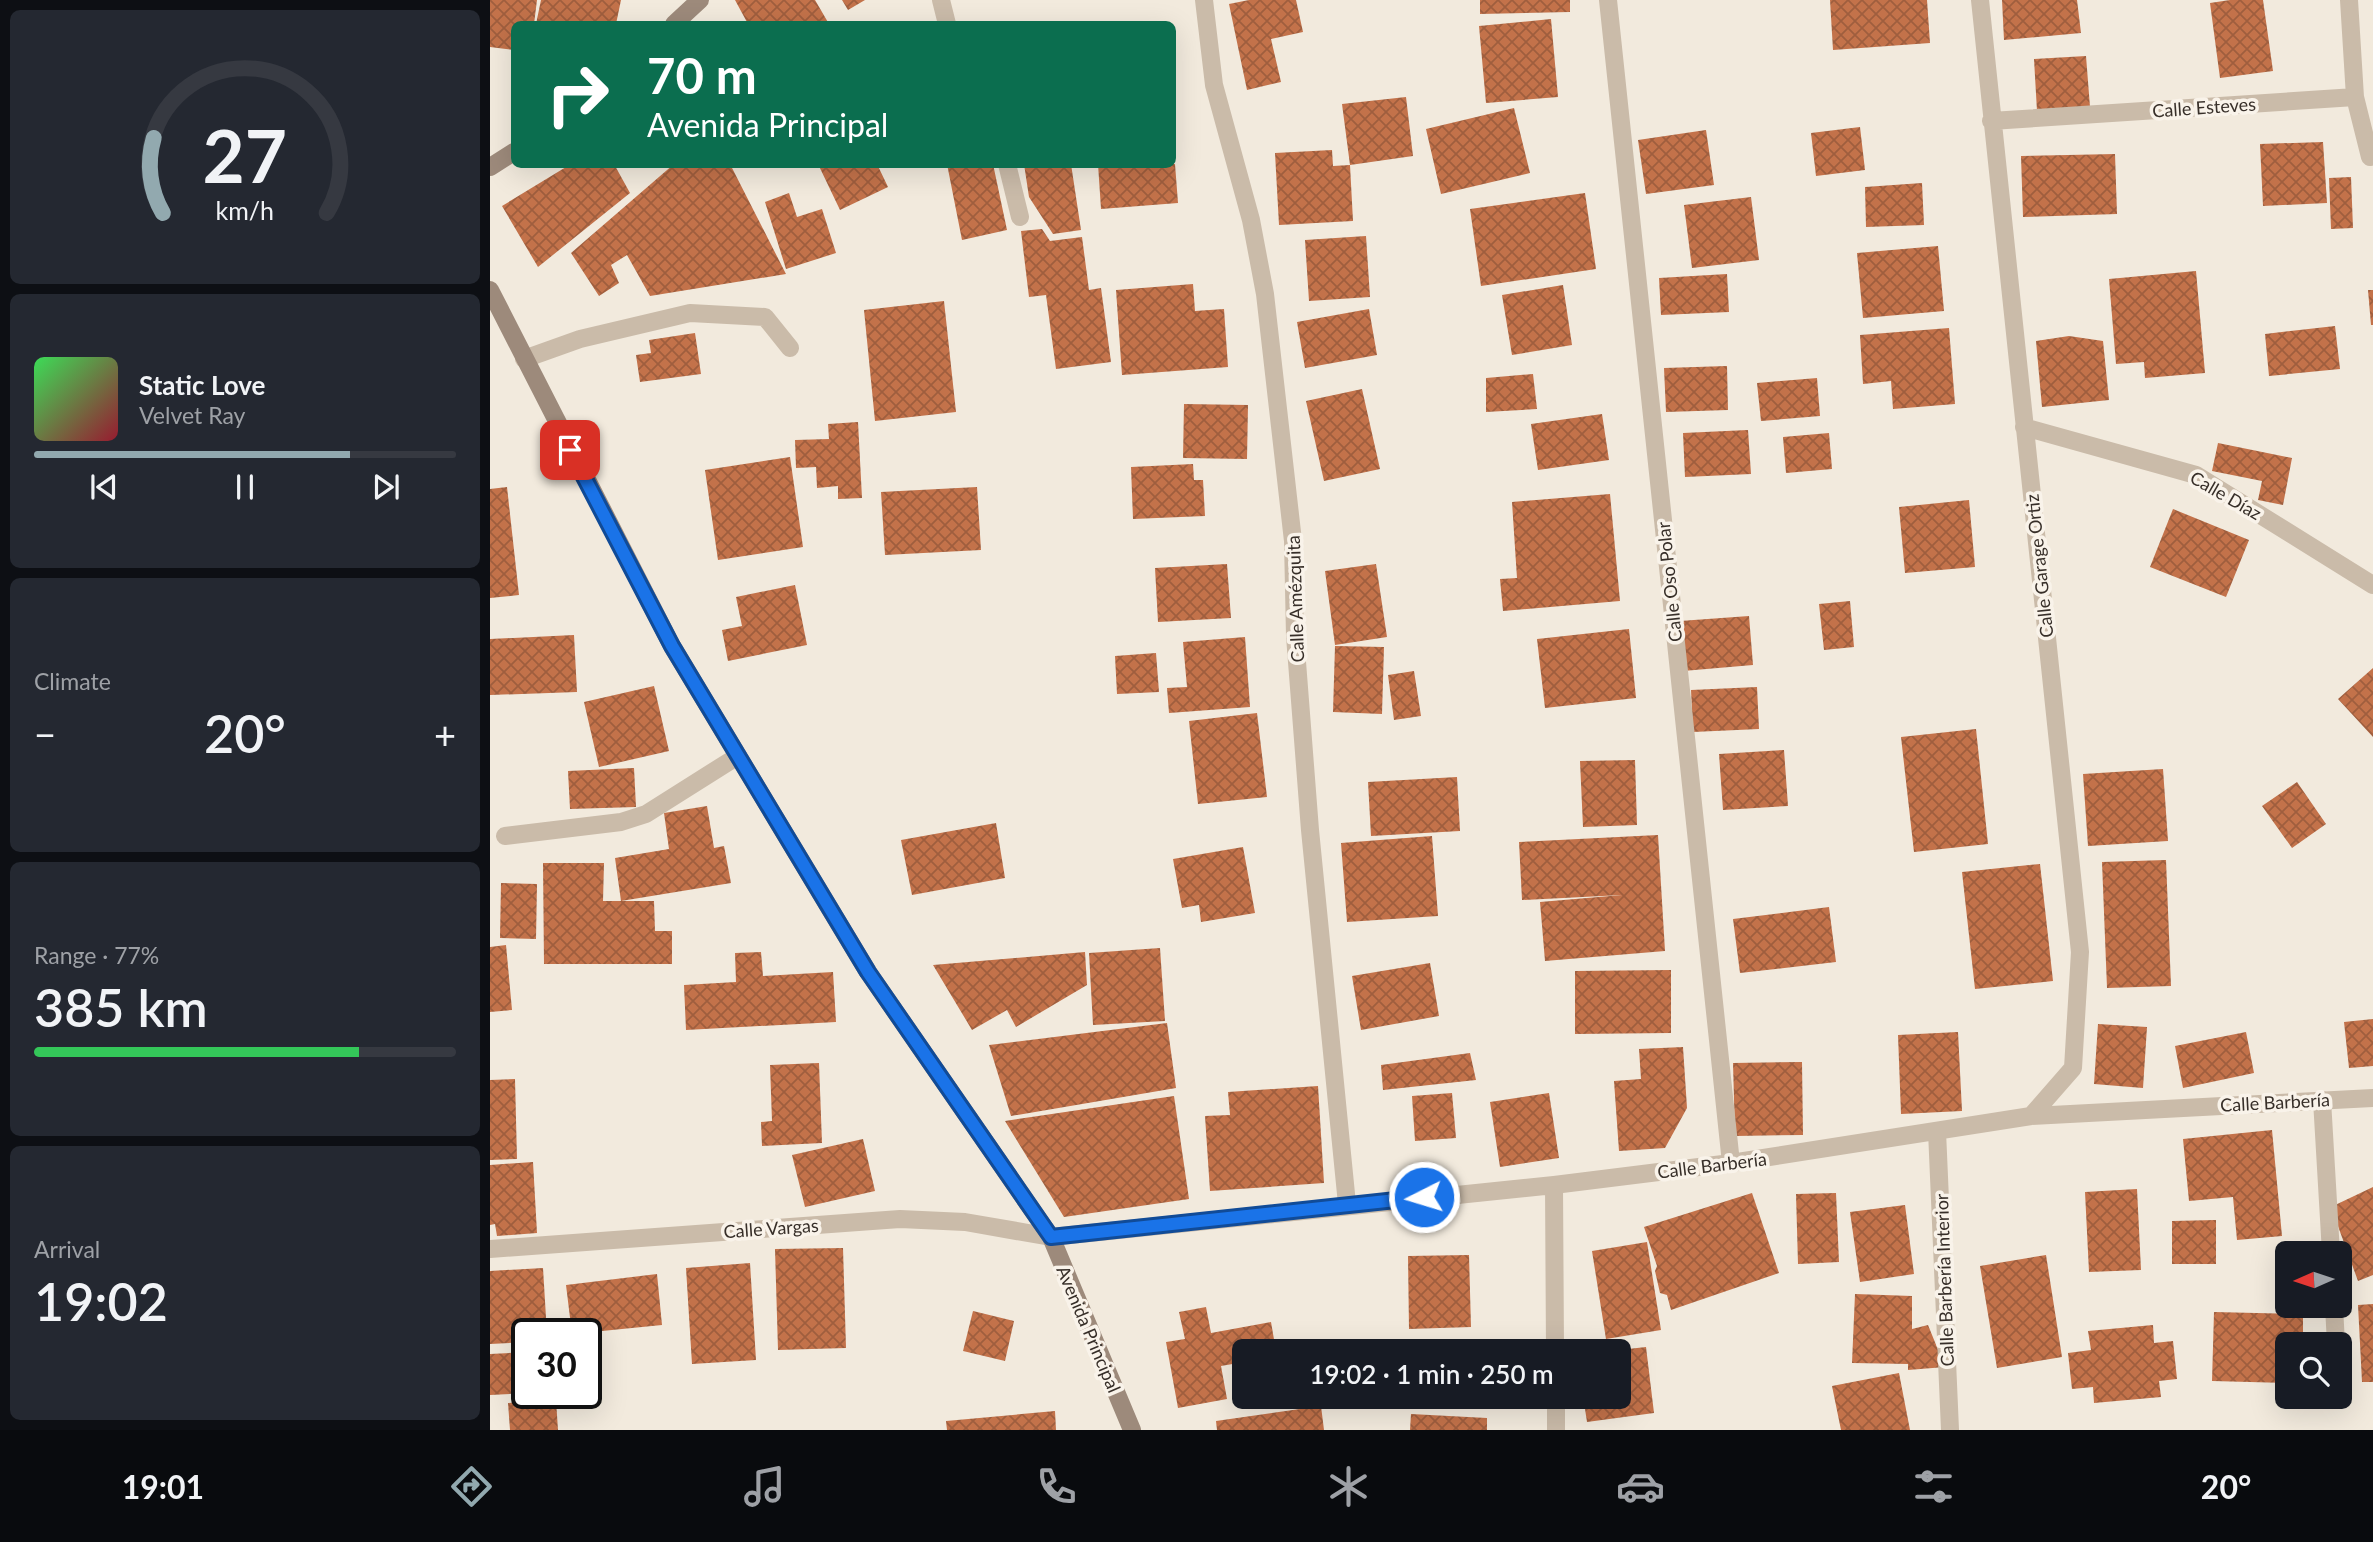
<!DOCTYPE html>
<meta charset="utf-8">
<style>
:root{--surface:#171b24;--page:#242831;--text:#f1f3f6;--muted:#9ea1a6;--line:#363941;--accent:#92a9af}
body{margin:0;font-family:Lato,sans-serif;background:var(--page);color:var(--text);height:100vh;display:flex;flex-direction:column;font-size:26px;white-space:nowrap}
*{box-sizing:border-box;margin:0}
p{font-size:23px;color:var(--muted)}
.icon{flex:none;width:38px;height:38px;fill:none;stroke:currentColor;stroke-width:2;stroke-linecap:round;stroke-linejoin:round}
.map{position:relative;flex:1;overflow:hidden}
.drawer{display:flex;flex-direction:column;gap:10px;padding:10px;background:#0d0f14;width:490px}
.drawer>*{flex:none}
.banner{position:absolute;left:21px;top:21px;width:665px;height:147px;border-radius:10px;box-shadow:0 7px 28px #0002;background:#0b6e4f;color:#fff;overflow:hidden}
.needle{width:46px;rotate:267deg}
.fabs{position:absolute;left:1785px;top:1241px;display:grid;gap:14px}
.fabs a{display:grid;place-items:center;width:77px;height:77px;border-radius:10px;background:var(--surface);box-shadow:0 7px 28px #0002;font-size:35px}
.speed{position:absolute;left:21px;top:1318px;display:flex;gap:14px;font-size:35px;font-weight:700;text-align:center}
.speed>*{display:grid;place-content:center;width:91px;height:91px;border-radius:50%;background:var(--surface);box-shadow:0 7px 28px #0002;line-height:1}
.speed .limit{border:4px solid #111;border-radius:10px;background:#fff;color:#111}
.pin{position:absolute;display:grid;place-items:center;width:60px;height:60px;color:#fff;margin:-30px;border-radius:14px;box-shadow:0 4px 10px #0006}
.me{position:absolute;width:77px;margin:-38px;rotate:265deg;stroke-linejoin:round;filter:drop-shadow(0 0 5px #0008)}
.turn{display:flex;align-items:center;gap:24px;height:147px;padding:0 21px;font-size:32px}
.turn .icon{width:91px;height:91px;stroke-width:2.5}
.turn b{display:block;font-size:49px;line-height:60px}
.big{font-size:52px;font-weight:600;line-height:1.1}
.drawer .card{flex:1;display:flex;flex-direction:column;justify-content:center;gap:10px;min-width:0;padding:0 24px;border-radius:10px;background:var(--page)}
.drawer .dial{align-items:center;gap:0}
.dial svg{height:182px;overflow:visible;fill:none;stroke:var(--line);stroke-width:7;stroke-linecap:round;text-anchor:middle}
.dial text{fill:var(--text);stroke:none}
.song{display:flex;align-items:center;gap:21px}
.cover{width:84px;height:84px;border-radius:10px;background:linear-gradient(135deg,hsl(130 70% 55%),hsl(350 70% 35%))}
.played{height:7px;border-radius:4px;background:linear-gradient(90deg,var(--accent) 75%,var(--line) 75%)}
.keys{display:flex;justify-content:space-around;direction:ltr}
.heat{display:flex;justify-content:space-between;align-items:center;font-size:38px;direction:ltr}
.charge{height:10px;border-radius:5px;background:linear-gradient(90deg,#34c759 77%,var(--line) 0)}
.trip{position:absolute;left:742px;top:1339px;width:399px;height:70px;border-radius:10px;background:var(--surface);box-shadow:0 7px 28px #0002;font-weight:600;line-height:70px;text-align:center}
.dock{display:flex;height:112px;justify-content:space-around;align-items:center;background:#090b0e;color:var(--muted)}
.dock .icon{width:49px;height:49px}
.dock .current{color:var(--accent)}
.dock b{font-size:32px;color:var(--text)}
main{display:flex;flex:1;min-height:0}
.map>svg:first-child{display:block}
</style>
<main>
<section class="drawer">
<div class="card dial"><svg viewBox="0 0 100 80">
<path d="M14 69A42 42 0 1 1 86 69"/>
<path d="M14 69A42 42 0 0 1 10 36" stroke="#92a9af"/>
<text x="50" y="56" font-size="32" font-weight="700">27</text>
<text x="50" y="72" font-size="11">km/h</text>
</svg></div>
<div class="card">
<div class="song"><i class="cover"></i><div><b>Static Love</b><p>Velvet Ray</p></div></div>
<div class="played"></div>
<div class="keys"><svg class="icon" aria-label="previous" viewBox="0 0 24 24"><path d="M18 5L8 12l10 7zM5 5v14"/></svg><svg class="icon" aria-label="pause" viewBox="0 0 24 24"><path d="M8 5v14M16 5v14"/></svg><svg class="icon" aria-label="next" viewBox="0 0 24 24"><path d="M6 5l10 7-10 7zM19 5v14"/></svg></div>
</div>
<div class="card"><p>Climate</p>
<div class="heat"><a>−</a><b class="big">20°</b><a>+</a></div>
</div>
<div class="card"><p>Range · 77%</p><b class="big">385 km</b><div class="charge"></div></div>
<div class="card"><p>Arrival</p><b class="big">19:02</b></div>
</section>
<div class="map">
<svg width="1883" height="1430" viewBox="0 0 1883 1430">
<defs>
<pattern id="building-cross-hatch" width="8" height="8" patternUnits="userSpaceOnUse" patternTransform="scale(1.75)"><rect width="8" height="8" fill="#c3724a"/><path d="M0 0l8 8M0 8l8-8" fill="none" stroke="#9f5e3e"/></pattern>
</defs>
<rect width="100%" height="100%" fill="#f2eadd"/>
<path fill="url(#building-cross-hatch)" d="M0 0H47L44 24H24V50L0 47Z
M51 0H131L126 24H46Z
M245 0H325L339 24H258Z
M352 0H375L358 10Z
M759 0H806L813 32 781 39 791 82 757 90 739 4Z
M990 0H1080V12L990 14Z
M1340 0H1437L1440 43 1343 50Z
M1512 0H1587L1591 33 1514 40Z
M1740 0H1773L1783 71 1730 78 1720 3Z
M1061 19 1068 97 996 103 989 26Z
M1596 56 1600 107 1547 111 1544 59Z
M916 97 923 156 860 165 852 104Z
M1024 108 1040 173 951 194 936 129Z
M1370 127 1375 170 1326 176 1321 133Z
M1216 130 1224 185 1156 194 1148 140Z
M1833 142 1837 203 1773 206 1770 144Z
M842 150 843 166 860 165 863 221 789 225 785 153Z
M1625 154 1627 214 1533 217 1531 156Z
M81 164H124L140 193 48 267 12 206Z
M184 164H240L296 274 160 296 137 255 121 265 129 283 109 296 81 253Z
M328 164H387L398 187 350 210Z
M457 164H503L517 230 472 240Z
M534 164H581L591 230 563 234 539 197Z
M608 164H685L688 203 611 209Z
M1861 177 1863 228 1841 229 1839 178Z
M1432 183 1434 225 1376 227 1375 187Z
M299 193 307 217 332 209 346 253 296 269 275 202Z
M1095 193 1106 269 991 286 980 209Z
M1261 197 1269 260 1202 268 1194 205Z
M552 229 560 241 592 237 599 290 611 288 621 362 566 369 556 295 539 297 531 231Z
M876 236 880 297 819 301 815 240Z
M1448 246 1454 311 1373 318 1367 253Z
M1706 271 1715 373 1655 378 1654 362 1626 364 1619 279Z
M1237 274 1239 312 1171 315 1169 278Z
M703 284 705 311 734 309 738 367 632 375 626 290Z
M1073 285 1082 345 1022 355 1012 295Z
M1878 290H1883V325H1881Z
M454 301 466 412 385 421 374 310Z
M879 309 887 355 815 368 807 322Z
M1845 326 1850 369 1779 376 1775 334Z
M1459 328 1465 404 1403 409 1401 381 1373 384 1370 335Z
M205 333 211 374 150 382 146 355 161 353 159 340Z
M1579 336 1613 341 1619 400 1552 407 1546 341Z
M1237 366 1238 410 1176 412 1174 368Z
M1043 374 1047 409 996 412V378Z
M1327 378 1330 416 1271 421 1267 383Z
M872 389 890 469 834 481 816 401Z
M694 404 758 405 757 459 693 458Z
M1112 414 1119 460 1048 470 1041 424Z
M368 422 372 498 348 499V486L327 488 326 467 306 468 305 440 339 439 338 424Z
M1258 430 1261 474 1195 477 1193 433Z
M1339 433 1342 469 1296 473 1293 437Z
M1728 443 1802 458 1793 505 1768 500 1772 481 1722 471Z
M300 457 313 547 228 560 215 470Z
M703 464 704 480H713L715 516 643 519 641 467Z
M17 487 29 595 0 598V489Z
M487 487 491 550 395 555 391 492Z
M1120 494 1130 601 1013 611 1010 579 1027 578 1022 502Z
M1479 500 1485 567 1415 573 1409 507Z
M1683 509 1759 540 1736 597 1660 567Z
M737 564 741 618 668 622 665 568Z
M886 564 897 637 845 645 835 571Z
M305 585 317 645 238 661 232 630 252 626 246 597Z
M1360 601 1364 647 1334 650 1329 604Z
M1259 616 1263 665 1193 671 1190 621Z
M1139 629 1146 698 1055 708 1047 639Z
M84 635 87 692 0 695V639Z
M755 637 760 707 679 713 677 688 697 687 693 642Z
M845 646 894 647 892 714 843 712Z
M666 653 669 692 627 694 625 656Z
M1883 668V737L1848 699Z
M924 671 931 716 904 720 898 675Z
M164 686 179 751 109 767 94 702Z
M1267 687 1269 729 1203 732 1201 690Z
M767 713 777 797 708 804 699 721Z
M1486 729 1498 844 1424 852 1411 737Z
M1294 750 1298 806 1233 810 1229 754Z
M1145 760 1147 825 1093 827 1090 761Z
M144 768 146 807 80 809 78 771Z
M1673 769 1678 841 1598 846 1593 774Z
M967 777 970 831 881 836 878 782Z
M1807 782 1836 824 1802 848 1772 806Z
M217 806 224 848 234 846 241 883 131 901 125 858 179 849 174 813Z
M506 823 515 878 422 895 411 840Z
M1168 835 1175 951 1055 961 1050 902 1132 895 1032 900 1029 842Z
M942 836 948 916 857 922 851 843Z
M753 847 765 913 711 922 709 905 692 908 683 859Z
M1676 860 1681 986 1617 988 1612 862Z
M53 863H114L113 901H164L165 931H182V964H54Z
M1550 864 1563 981 1485 989 1472 872Z
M11 883 47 884 46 939 10 938Z
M1339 907 1346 962 1250 973 1243 919Z
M16 945 22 1010 0 1012V947Z
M670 948 675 1021 603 1025 599 953Z
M271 952 273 976 343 972 346 1022 196 1030 194 985 246 982 245 953Z
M595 952 597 985 526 1027 517 1010 482 1030 443 965Z
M940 963 949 1016 871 1030 862 976Z
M1181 970V1033L1085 1034V971Z
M1883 1019V1066L1859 1068 1854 1022Z
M677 1023 686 1088 521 1116 499 1045Z
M1608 1024 1657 1027 1653 1088 1604 1084Z
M1468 1032 1472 1111 1411 1114 1408 1035Z
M1756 1032 1764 1073 1693 1088 1685 1046Z
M1193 1047 1197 1108 1175 1148 1129 1151 1124 1081 1151 1079 1149 1049Z
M980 1053 986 1080 893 1090 891 1065Z
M1312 1062 1313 1135 1245 1136 1243 1063Z
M329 1063 332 1143 272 1146 271 1122 282 1121 280 1065Z
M25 1079 27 1159 0 1160V1080Z
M828 1086 834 1183 720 1191 715 1116 740 1115 738 1092Z
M962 1093 966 1138 925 1141 922 1096Z
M1059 1093 1069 1158 1010 1167 1000 1102Z
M684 1096 699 1199 574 1217 515 1121Z
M1782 1130 1792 1236 1747 1240 1743 1197 1699 1201 1693 1139Z
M373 1139 385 1191 315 1207 302 1155Z
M43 1162 47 1233 7 1236 5 1224 0 1225V1165Z
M1883 1187V1275L1868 1281 1841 1207Z
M1647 1189 1651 1270 1599 1272 1595 1192Z
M1262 1193 1289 1273 1181 1310 1177 1295 1170 1293 1165 1271 1167 1266 1154 1227Z
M1346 1193 1349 1262 1308 1264 1306 1194Z
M1415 1205 1424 1274 1370 1282 1360 1212Z
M1726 1220V1264H1682V1221Z
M1157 1242 1171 1330 1116 1339 1102 1251Z
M353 1248 356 1348 288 1350 285 1249Z
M979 1255 981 1327 919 1329 918 1256Z
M1556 1255 1572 1357 1507 1368 1490 1266Z
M260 1263 266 1360 202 1364 196 1268Z
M53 1268 57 1334H37V1342L0 1344V1271Z
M167 1274 172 1325 82 1334 76 1285Z
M1365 1294 1422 1296V1329L1438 1325 1455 1367 1418 1370V1364L1362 1363Z
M1883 1304V1382H1872L1868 1305Z
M716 1307 721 1333 781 1322 786 1351H754V1362L731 1366 737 1399 688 1408 676 1342 695 1339 689 1312Z
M483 1311 524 1321 515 1361 473 1351Z
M1724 1312 1813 1314V1344H1797V1383L1722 1381Z
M1663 1325 1664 1343 1683 1341 1687 1379 1669 1381 1671 1397 1604 1403 1603 1387 1582 1389 1578 1353 1601 1350 1598 1331Z
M1156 1347 1164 1413 1097 1422 1093 1396H1129V1350Z
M37 1352V1393L0 1395V1354Z
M1409 1373 1420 1430H1351L1342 1386Z
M66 1400 68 1430H20L18 1403Z
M831 1406 834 1430H727L726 1421Z
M565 1411 566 1430H457L456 1421Z
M921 1414 997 1418V1430H920Z"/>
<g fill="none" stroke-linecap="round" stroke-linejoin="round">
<path stroke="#cabba9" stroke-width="18" d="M451 0 457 24
M517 164 530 217
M34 359 90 339 200 313 275 317 300 348
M15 836 131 822 156 814 248 756
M1832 1100 1841 1253
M1844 1306 1846 1344"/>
<path stroke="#cabba9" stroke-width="18" d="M714 0 724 85 761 220 775 294 803 541 805 636 820 830 857 1204
M1118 0 1241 1163
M1490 0 1590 952 1583 1068 1541 1116
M1859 0 1865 97 1880 157
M1501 121 1865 97
M1534 427 1706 475 1883 585
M1447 1131 1460 1430
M1064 1185 1065 1351
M0 1249 410 1219 475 1222 561 1237 1064 1185 1241 1163 1541 1116 1883 1098
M1066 1396V1430"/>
<path stroke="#9d8a7b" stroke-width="18" d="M184 24 210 0
M0 167 24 152
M0 290 182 646 378 972 561 1237 642 1430"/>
</g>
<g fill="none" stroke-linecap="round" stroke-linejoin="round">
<defs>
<path id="route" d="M80 450 182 646 378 972 561 1237 934 1197"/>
</defs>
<use href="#route" stroke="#114b97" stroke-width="18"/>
<use href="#route" stroke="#1a73e8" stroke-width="12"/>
</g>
<g text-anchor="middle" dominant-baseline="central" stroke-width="7" stroke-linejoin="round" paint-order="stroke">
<g font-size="18" fill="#372f29" stroke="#f9f3ea">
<text transform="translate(1714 107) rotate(-4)">Calle Esteves</text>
<text transform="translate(1736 495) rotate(30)">Calle Díaz</text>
<text transform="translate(1549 566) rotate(-96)">Calle Garage Ortiz</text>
<text transform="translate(1179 582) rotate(-96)">Calle Oso Polar</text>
<text transform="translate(805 599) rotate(-92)">Calle Amézquita</text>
<text transform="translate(1785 1102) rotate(-3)">Calle Barbería</text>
<text transform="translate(1222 1165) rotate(-7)">Calle Barbería</text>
<text transform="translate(281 1228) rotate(-4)">Calle Vargas</text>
<text transform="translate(1454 1280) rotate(-92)">Calle Barbería Interior</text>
<text transform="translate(599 1329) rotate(67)">Avenida Principal</text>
</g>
</g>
</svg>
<div class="fabs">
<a><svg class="needle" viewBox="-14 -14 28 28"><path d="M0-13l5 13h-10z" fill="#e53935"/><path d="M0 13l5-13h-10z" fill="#9ea1a6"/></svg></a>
<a><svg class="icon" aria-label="search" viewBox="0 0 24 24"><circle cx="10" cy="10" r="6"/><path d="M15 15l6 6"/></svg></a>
</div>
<div class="speed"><div class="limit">30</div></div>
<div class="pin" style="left:80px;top:450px;background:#d93025"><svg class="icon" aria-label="arrive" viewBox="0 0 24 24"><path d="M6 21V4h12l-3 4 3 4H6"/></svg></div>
<svg class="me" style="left:934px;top:1197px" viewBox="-20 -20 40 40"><circle r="17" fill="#1a73e8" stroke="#fff" stroke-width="3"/><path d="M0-11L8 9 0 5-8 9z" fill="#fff"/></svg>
<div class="trip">19:02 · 1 min · 250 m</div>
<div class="banner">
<div class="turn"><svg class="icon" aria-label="right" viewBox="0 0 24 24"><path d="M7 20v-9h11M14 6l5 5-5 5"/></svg><div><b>70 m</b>Avenida Principal</div></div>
</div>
</div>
</main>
<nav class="dock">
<b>19:01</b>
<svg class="icon current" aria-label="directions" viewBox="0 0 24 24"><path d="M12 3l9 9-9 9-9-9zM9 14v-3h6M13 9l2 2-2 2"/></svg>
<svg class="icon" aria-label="music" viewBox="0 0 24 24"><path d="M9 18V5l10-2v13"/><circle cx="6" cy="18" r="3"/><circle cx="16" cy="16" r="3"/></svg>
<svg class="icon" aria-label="phone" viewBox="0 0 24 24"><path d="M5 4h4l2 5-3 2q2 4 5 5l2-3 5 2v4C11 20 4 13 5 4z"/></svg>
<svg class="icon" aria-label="climate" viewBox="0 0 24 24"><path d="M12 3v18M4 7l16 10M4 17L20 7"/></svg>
<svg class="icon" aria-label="car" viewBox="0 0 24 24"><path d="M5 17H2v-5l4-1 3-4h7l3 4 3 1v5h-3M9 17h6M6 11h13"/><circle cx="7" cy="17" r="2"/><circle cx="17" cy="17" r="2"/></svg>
<svg class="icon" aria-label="filters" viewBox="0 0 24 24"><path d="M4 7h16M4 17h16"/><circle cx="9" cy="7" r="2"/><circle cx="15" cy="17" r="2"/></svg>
<b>20°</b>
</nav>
